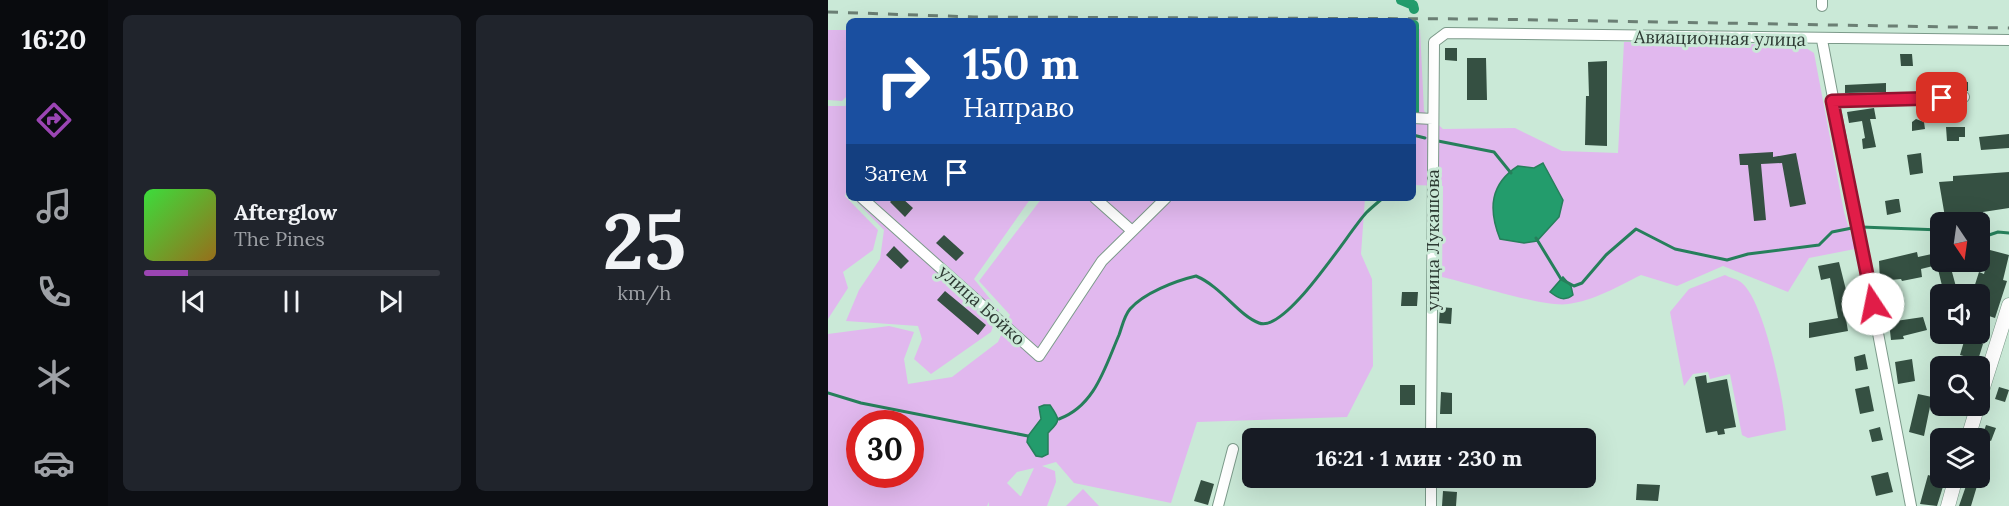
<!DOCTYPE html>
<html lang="ru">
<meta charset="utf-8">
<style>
:root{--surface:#171b24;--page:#20242c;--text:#f1f3f6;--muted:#9ea1a6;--line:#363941;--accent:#9b45b3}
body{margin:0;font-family:Lora,serif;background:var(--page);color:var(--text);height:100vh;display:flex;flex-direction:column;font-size:22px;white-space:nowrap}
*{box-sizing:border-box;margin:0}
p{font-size:20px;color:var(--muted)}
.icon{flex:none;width:33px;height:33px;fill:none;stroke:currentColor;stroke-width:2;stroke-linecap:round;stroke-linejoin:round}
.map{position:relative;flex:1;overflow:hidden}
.details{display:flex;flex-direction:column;gap:15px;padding:15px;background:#0d0f14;width:720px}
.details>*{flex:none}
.banner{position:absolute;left:18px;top:18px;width:570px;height:183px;border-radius:9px;box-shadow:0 6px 24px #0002;background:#1a4fa0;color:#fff;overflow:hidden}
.needle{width:39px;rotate:167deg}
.controls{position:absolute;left:1102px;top:212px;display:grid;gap:12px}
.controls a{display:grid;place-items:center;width:60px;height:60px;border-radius:9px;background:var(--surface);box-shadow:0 6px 24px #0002;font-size:30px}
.speed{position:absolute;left:18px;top:410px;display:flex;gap:12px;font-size:30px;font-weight:700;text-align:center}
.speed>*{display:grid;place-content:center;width:78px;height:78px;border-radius:50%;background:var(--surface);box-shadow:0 6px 24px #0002;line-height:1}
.speed .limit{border:9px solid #d22;background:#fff;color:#111}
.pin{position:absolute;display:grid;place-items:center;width:51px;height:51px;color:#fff;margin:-26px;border-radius:12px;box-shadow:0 3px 9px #0006}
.me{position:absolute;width:66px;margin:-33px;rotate:349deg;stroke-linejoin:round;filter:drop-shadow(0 0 4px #0008)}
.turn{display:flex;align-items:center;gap:21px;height:126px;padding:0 18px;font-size:27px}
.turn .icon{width:78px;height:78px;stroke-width:2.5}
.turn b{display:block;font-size:42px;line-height:51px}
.then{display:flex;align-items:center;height:57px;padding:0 18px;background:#0003;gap:12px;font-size:22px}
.details .card{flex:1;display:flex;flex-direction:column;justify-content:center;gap:9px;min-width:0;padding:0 21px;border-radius:9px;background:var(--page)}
.details .dial{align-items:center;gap:0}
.dial b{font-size:78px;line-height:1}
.song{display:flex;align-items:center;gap:18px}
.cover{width:72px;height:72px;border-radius:9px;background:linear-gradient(135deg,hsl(120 70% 55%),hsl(40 70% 35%))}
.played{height:6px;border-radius:3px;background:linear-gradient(90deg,var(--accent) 15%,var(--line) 15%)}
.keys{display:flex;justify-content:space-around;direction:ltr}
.details .tiles{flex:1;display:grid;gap:15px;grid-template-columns:repeat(2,1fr)}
.trip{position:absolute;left:414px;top:428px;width:354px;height:60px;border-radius:9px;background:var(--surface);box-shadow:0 6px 24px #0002;font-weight:700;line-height:60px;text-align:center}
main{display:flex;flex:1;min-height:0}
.tab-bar{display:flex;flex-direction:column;width:108px;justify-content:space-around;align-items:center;background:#090b0e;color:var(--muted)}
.tab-bar .icon{width:42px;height:42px}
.tab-bar .current{color:var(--accent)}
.tab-bar b{font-size:27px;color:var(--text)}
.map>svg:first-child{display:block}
</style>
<main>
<nav class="tab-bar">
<b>16:20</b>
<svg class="icon current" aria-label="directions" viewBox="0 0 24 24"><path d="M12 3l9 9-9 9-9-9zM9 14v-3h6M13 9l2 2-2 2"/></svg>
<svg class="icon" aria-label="music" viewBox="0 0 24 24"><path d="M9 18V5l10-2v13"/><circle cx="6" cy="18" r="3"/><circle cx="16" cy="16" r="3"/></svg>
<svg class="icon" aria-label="phone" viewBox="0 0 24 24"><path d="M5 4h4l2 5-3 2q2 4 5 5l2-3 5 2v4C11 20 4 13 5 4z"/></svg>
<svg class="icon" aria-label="climate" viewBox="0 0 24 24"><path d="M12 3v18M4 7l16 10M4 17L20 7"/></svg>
<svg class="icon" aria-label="car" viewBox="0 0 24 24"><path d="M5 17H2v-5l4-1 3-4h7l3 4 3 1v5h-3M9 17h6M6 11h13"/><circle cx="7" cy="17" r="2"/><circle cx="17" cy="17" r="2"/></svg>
</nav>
<section class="details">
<div class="tiles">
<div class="card">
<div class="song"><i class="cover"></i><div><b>Afterglow</b><p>The Pines</p></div></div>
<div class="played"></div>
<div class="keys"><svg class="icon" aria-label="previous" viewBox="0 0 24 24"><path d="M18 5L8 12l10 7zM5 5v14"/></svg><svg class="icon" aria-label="pause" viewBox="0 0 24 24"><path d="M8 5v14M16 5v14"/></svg><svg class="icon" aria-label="next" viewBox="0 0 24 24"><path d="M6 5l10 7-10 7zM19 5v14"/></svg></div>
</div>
<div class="card dial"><b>25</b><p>km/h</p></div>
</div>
</section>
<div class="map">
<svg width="1181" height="506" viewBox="0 0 1181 506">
<rect width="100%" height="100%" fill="#cae9d7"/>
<path fill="#e1b8ee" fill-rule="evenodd" d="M585 29H592L596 111 615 129 687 128 734 151 790 153 796 42 973 45 986 53 1016 212 1027 249 981 258 960 292 895 266 849 286 813 275C791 286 765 301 740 304 717 308 641 283 614 277L615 186 585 185Z
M0 30H21V94L14 101 0 100Z
M21 103V180L17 196 50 230 45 250 15 272 20 288 0 319V106H17Z
M25 198H203L146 279 171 310 163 332 103 374 86 359 94 339 90 326 18 321 31 290 52 259 56 230Z
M214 198H537L533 254 544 279 545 366 519 417 369 422 343 503 246 483 228 462 214 466 227 471 228 482 219 506H161V502L159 506H0V334L61 326 86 332 76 359 80 384 124 377 170 342 182 315 151 281ZM32 423H82V474H32ZM206 468 193 496H192L179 483 189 472Z
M897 275C902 278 910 279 914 283 937 303 956 400 958 430L920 438 914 435 902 374 882 379 880 372 865 374 856 386 842 312 861 289Z
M255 489 271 506H238Z"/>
<path fill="#239c6c" stroke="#267f5b" stroke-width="1.5" d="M715 163 735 200 731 217 709 241 696 243 672 239C660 209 662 184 690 166L706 168Z
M735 277 743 286 745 295C736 302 730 298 722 292Z
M216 405H222C233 421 232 420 220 433V454L214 457 208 456 199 442 200 436 213 419 211 407Z"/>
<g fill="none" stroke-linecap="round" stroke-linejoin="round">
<path stroke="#267f5b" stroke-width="3" d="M585 130 586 126
M585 135 597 138
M610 141 666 152 683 173
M1033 227 1113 230
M708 238 733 279 746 286 754 283 778 255 808 229 847 249 899 260 920 254 991 245 1004 232 1024 228
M1152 238 1170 232 1181 233
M0 393 33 403 200 436
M231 419C267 406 277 367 291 335 294 327 296 316 302 309 316 293 347 281 368 276 394 287 410 315 431 323 458 334 521 231 538 213 543 208 549 203 555 198"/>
<path stroke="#239c6c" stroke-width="10" d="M573 0 585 5 586 9
M586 113V25"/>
</g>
<path fill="#355042" d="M617 48H629V61L617 60Z
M1072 54H1084L1085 66H1073Z
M639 58H658L659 100H639Z
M779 61V146L757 145 758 96H761L760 62Z
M1140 82V91H1101L1100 84Z
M1058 83V92L1017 93V85Z
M1046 108 1048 119H1042L1048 147 1035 149 1034 139 1037 138 1034 121 1021 123 1019 112Z
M1088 119 1096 122 1097 129 1084 131V122Z
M1118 127H1137V137H1131V141H1119Z
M1181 134V148L1153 150 1151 137Z
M945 152V157L968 153 978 204 962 207 954 163 933 164 938 220 926 221 920 165H912L911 154Z
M1093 153 1095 173 1082 175 1079 155Z
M1181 172V208L1155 212V218L1117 217 1111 182 1125 181V176Z
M66 198H74L85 208 77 217 62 202Z
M1068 199H1071L1073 212 1059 215 1057 201Z
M116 235 136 253 128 261 108 243Z
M66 246 81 261 73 269 58 255Z
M1162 250 1181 255 1175 280 1179 281 1167 318 1152 313V294H1144L1151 272 1156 274Z
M1089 252 1090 257 1113 252V261H1121L1130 294H1116L1109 265 1093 269 1094 277 1074 281 1073 279 1052 281 1051 261Z
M1011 262 1022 306 1016 308 1020 331 981 338V323L1010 318 1002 278 993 280 990 266Z
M117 291 158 325 150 335 109 300Z
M574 292H590L589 306H573Z
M612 307 624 308 623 324 611 323Z
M1095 317 1099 330 1075 336 1076 339 1063 340 1061 322Z
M1137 338 1155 344 1150 360 1132 355Z
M1037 354 1040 369 1028 371 1026 357Z
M1084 359 1087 381 1070 384 1067 362Z
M878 375 879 383 899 379 908 427 896 429 897 434 890 435 889 431 878 433 867 377Z
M572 385H587V405H572Z
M1041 386 1046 411 1032 414 1027 389Z
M1171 387 1181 390 1177 402 1167 399Z
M613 392 624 393V414H612Z
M1090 394 1104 397 1096 436 1081 432Z
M1158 425 1168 428 1163 441 1154 437Z
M1052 427 1055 440 1044 442 1041 430Z
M423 431H424V457L415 454Z
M1060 472 1065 492 1048 496 1043 476Z
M1100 475 1117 480 1109 506 1092 504Z
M373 480 386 484 380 505 366 501Z
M1139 483 1149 486 1143 506H1131Z
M809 484 832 485 830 501 808 500Z
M615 491 629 492 628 506H614Z"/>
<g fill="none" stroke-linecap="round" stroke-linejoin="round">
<defs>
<path id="minor" d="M994 0V6
M994 40 1083 506
M1003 101 1136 97
M585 118 605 119
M34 198 211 356 274 261 338 198
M267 198 303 230
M603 438 606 42 618 33 1181 40
M390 506 405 449
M603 506V477"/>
<path id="secondary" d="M1152 397 1181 305
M1140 438 1150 405
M1120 506 1128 477"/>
</defs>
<use href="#minor" stroke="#7c9a8a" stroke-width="12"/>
<use href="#secondary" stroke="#7c9a8a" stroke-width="15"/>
<use href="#minor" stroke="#fff" stroke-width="10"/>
<use href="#secondary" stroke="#fff" stroke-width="14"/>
<path stroke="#6b7f74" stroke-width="3" stroke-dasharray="10 10" stroke-linecap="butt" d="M0 12 146 17 656 19 1181 28"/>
</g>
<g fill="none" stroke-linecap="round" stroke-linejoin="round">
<defs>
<path id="route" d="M1045 304 1004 101 1114 98"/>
</defs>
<use href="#route" stroke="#92132f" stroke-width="15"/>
<use href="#route" stroke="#e11d48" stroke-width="10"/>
</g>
<g text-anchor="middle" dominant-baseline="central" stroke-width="6" stroke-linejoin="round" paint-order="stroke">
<g font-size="18" fill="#2d3a33" stroke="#cae9d7">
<text transform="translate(892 38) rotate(1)">Авиационная улица</text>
<text transform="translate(604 240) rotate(-90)">улица Лукашова</text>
<text transform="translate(154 305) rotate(42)">улица Бойко</text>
</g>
</g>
</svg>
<div class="controls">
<a><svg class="needle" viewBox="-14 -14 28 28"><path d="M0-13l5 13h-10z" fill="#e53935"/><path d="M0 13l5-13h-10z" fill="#9ea1a6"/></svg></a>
<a><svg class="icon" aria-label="sound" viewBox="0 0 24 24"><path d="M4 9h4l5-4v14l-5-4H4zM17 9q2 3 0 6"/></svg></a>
<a><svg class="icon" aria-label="search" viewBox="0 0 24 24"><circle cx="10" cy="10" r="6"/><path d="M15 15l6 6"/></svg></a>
<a><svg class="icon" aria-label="layers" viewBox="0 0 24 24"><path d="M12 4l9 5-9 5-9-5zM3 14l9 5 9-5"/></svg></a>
</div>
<div class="speed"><div class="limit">30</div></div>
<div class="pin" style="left:1114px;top:98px;background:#d93025"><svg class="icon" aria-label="arrive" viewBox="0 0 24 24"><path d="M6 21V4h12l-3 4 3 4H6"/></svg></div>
<svg class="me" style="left:1045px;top:304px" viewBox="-20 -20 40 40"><circle r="19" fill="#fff"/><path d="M0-13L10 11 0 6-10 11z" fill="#e11d48"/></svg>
<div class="trip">16:21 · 1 мин · 230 m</div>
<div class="banner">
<div class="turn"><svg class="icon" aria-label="right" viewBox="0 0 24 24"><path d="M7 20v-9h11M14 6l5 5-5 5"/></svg><div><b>150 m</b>Направо</div></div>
<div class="then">Затем<svg class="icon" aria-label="arrive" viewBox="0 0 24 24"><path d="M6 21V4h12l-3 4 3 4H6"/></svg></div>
</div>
</div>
</main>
